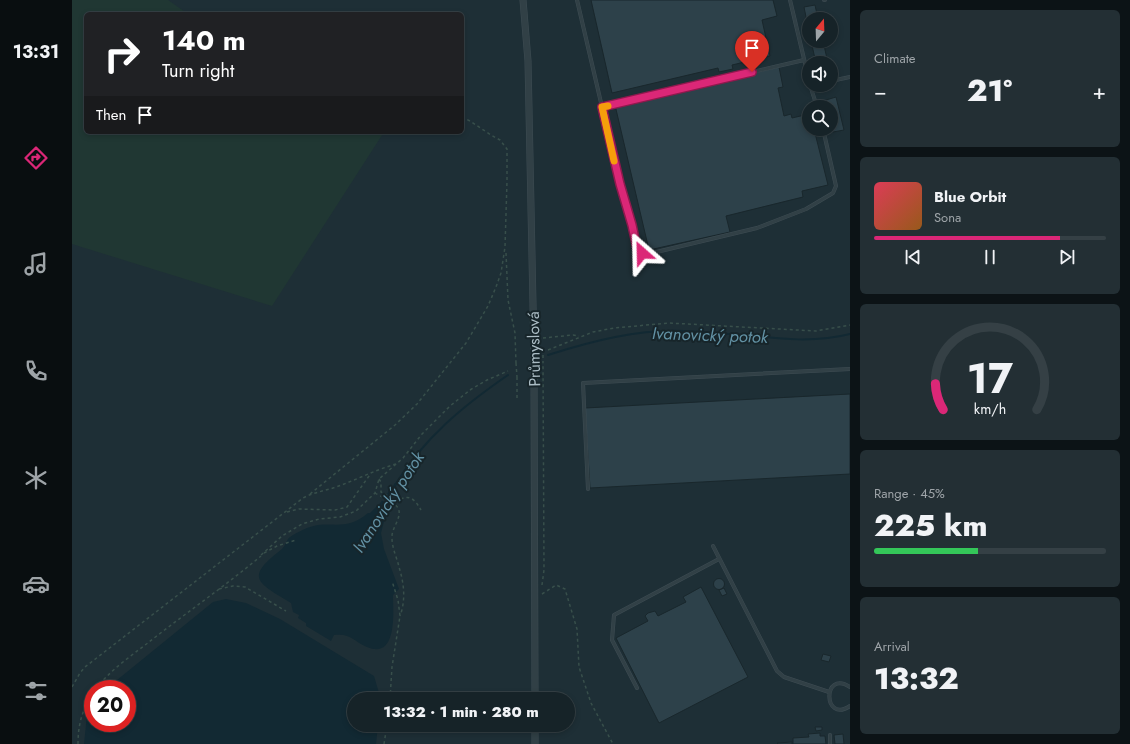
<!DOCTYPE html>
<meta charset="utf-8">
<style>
:root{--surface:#162328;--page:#232f34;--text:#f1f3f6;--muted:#9ea4a8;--line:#354045;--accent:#db2777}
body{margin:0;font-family:Jost,sans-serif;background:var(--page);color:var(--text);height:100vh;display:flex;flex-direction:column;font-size:15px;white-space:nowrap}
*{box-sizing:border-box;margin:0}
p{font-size:13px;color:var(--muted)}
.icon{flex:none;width:22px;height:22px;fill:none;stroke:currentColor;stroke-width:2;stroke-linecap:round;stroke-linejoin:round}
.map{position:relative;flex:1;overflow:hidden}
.drawer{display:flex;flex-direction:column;gap:10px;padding:10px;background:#0c1316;width:280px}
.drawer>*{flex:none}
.banner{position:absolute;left:12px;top:12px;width:380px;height:122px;border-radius:6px;box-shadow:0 2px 6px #0003,0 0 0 1px var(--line);background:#202124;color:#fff;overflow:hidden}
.needle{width:26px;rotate:19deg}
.buttons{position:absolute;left:730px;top:12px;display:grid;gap:8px}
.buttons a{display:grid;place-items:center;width:36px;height:36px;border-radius:50%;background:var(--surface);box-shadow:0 2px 6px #0003,0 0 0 1px var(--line);font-size:20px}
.speed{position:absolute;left:12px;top:680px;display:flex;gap:8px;font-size:20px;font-weight:700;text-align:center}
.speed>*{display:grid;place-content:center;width:52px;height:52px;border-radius:50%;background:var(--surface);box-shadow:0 2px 6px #0003,0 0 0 1px var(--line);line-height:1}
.speed .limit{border:6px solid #d22;background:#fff;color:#111}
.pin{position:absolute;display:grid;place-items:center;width:34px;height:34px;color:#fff;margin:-41px -17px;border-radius:50% 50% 50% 0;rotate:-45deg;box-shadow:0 0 4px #0007}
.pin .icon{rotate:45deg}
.me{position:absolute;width:44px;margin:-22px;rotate:335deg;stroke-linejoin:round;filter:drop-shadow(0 0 3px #0008)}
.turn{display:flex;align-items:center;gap:14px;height:84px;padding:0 12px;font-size:18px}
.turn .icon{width:52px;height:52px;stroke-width:2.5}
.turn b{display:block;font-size:28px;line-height:34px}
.then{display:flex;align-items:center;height:38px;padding:0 12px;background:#0003;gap:8px;font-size:15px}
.big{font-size:30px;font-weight:800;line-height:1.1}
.drawer .tile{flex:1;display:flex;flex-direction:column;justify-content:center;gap:6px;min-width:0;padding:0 14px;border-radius:6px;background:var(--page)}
.drawer .dial{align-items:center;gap:0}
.dial svg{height:104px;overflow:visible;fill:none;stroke:var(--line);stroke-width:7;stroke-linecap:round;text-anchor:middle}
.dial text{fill:var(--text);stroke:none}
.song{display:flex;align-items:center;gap:12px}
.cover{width:48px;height:48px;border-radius:6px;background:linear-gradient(135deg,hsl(350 70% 55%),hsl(30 70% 35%))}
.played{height:4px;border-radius:2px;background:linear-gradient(90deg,var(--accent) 80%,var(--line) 80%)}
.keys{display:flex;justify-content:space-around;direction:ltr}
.heat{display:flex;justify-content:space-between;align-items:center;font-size:22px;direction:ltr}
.charge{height:6px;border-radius:3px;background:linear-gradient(90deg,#34c759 45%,var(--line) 0)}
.trip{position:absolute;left:275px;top:692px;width:228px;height:40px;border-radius:20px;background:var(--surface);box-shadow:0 2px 6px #0003,0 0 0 1px var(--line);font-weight:800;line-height:40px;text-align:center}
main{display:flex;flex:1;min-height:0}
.menu{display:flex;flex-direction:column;width:72px;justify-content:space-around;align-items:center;background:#090e10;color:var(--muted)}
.menu .icon{width:28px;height:28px}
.menu .current{color:var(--accent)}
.menu b{font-size:18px;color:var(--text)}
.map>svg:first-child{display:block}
</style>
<main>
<nav class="menu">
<b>13:31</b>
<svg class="icon current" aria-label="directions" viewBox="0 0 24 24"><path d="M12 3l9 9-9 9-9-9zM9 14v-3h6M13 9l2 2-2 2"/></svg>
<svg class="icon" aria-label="music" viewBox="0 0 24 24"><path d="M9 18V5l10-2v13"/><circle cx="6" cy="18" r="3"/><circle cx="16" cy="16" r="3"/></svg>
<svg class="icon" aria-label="phone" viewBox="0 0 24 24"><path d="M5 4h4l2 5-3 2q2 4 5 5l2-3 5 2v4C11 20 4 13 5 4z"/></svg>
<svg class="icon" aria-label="climate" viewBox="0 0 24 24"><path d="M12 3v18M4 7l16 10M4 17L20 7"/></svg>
<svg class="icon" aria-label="car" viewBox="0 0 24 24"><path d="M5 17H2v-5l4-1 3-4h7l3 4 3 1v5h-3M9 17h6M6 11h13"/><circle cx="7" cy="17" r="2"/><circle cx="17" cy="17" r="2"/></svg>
<svg class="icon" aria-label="filters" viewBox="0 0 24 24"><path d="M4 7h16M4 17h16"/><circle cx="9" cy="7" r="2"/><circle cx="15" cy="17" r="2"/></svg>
</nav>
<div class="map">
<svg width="778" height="744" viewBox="0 0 778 744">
<rect width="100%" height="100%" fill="#1e2f36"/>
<path fill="#203733" d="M0 0H96L116 14H14V132H312L200 306 0 244Z"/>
<path fill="#122933" d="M323 483 325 484 316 506 309 533 312 549 327 589 321 595C321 611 326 660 295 647 281 641 279 633 262 635L259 641 234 626V623L226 618 227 615 221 612 219 603C185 582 172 578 210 549 213 546 214 542 216 539 218 536 232 529 235 528 258 519 273 533 296 513H298L309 502Z
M154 599 174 603 208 619 302 676 307 693V699H282V725H306L304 744H12L15 715 21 705V723H55V689H34L141 602Z"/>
<path fill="#1e2f36" d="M312 494 321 499 318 505 309 500Z"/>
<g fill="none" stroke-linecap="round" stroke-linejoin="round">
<path stroke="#122933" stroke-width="2" d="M476 355C520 341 566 329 612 331 632 332 653 334 673 335 708 339 743 343 778 334
M323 485C352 438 391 406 436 375"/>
</g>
<path fill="#2d414a" stroke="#19272c" d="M519 0H701L705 16 690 20 698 56 660 65 661 69 647 72 646 68 540 93Z
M743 5 746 19H737V32L732 7Z
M739 41H751L756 63H744Z
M707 67 711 87 706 88 712 116 719 114 720 118 737 114V129H742L756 185 730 191 731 197 654 216 658 232 577 250 543 105Z
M764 97 772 130 761 132 759 123V107H755L754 100Z
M778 394V474L518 488 513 408Z
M641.5 584a5.5 5.5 0 1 1 11 0a5.5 5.5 0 1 1-11 0Z
M629 587 676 677 587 723 544 638 576 621 573 616 576 613 583 611 586 616 614 602 611 597Z
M652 588 655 594 650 596 647 590Z
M751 654 759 656 757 662 749 660Z
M743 727H750V730L744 731Z
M748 733V736H753L754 744H721V738L737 737 736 734Z
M771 734 772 744H763L762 735Z
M720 742V744H706L705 743Z"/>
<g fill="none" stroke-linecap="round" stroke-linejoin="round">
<defs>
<path id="service" d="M505 0 530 107 732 60
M718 0 737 80
M752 0H753
M759 81 778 77
M738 85 745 107
M530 107 547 184 560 225 566 252 576 254 685 228 734 209 761 193 764 186 751 129
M516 489 511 383 778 369
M641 546 705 671 712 677 757 692
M778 687C750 669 751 724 778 706
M565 688 540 640 542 615 647 559
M758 735V744"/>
<path id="minor" d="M451 0 456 61 462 354
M462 368 463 699
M463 725V744"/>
</defs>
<use href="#service" stroke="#3e4c53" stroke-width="4"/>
<use href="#minor" stroke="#3e4c53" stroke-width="7"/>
<path stroke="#384f4b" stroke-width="1.5" stroke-dasharray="3 3" stroke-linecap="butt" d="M434 253 436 300 443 333 444 363
M471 338 501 335 507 336
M476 350 521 332 542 328 597 323 744 331 778 325
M445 377V400
M307 479 309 482V492L325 501C337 494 342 498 349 510
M303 493C309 497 322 501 326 508 331 517 319 528 320 538 320 548 325 558 327 567 332 583 334 600 328 616
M238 494 323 425 345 404 394 343 416 306 424 287 429 273 433 247 435 181V149L428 140 419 135 398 121 390 117
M215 512 227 509 263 510 275 507 297 476 298 474
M192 553 205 546 224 540
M189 555 210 536 230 524 247 519 268 517 284 511 303 493 307 479 331 458 350 434 378 406 398 390 415 380 436 371
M470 585 472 570 471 363
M147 589 161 586 173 587 214 611
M470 594 484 585 493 589 505 629 507 667 519 703 541 744
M0 687 8 673 13 667 231 498C242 492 253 491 264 487 284 480 303 470 324 464
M24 689C38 670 59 656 77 642 114 613 153 586 189 556
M318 699 320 667 328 616 326 600 320 581
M6 744C6 725 10 709 21 694
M312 744 315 725"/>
<use href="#service" stroke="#314046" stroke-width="3"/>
<use href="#minor" stroke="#314046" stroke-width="6"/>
<defs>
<path id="minor-bridge" d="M462 354V368"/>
</defs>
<use href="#minor-bridge" stroke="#3e4c53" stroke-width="7" stroke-linecap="butt"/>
<path stroke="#384f4b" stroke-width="1.5" stroke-dasharray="3 3" stroke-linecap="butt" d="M471 349V363
M444 363 445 377"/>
<use href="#minor-bridge" stroke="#314046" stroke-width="6"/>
</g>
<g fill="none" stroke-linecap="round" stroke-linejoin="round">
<defs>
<path id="route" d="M570 253 566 252 565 248 560 225 548 184 530 107 680 72"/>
</defs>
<use href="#route" stroke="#8e194d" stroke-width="10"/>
<use href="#route" stroke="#db2777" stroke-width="7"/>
<path stroke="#f59e0b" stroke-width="7" d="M536 106 530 107 542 161"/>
</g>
<g text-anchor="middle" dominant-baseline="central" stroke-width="4" stroke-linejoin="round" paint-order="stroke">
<g font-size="16" fill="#abbcc4" stroke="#17252a">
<text transform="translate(462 349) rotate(-91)">Průmyslová</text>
</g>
<g font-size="17" font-style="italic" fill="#6291a4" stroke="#17252a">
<text transform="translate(638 335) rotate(2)">Ivanovický potok</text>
<text transform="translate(316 502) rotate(-57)">Ivanovický potok</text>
</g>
</g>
</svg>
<div class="buttons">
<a><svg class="needle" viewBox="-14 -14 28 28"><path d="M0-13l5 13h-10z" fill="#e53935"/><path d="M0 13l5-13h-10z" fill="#9ea4a8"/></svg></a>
<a><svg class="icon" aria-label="sound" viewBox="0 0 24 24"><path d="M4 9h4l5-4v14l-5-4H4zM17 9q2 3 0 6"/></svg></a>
<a><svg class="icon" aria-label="search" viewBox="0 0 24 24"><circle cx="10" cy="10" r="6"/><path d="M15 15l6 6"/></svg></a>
</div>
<div class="speed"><div class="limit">20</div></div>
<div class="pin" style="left:680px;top:72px;background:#d93025"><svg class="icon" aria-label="arrive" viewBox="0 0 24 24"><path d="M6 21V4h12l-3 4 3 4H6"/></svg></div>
<svg class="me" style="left:570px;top:253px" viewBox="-20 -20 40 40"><path d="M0-17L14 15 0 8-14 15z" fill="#db2777" stroke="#fff" stroke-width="4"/></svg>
<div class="trip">13:32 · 1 min · 280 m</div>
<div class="banner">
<div class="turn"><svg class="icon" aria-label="right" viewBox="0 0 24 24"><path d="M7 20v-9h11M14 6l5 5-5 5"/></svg><div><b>140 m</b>Turn right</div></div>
<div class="then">Then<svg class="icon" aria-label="arrive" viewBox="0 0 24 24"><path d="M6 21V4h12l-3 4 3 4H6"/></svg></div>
</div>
</div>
<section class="drawer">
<div class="tile"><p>Climate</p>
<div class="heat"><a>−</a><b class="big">21°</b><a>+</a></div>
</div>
<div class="tile">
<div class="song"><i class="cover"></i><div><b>Blue Orbit</b><p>Sona</p></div></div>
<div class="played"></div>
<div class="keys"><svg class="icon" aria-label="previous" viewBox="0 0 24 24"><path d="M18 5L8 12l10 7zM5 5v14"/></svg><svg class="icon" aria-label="pause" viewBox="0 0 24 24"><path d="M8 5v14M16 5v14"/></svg><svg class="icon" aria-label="next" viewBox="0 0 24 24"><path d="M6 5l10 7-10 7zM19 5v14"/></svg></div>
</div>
<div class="tile dial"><svg viewBox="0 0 100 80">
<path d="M14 69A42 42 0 1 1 86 69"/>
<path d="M14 69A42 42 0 0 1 8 49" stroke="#db2777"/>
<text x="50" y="56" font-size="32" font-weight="700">17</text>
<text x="50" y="72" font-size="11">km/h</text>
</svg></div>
<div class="tile"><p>Range · 45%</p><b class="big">225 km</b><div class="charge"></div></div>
<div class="tile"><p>Arrival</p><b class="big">13:32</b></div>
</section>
</main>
